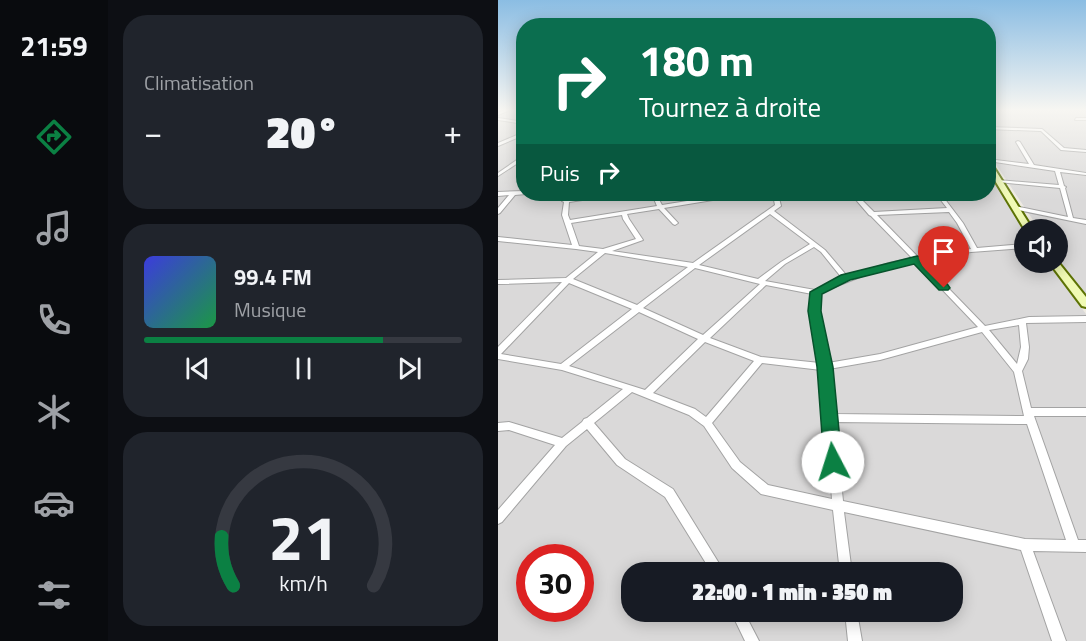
<!DOCTYPE html>
<html lang="fr">
<meta charset="utf-8">
<style>
:root{--surface:#171b24;--page:#20242c;--text:#f1f3f6;--muted:#9ea1a6;--line:#363941;--accent:#0b8043}
body{margin:0;font-family:"Titillium Web",sans-serif;background:var(--page);color:var(--text);height:100vh;display:flex;flex-direction:column;font-size:22px;white-space:nowrap}
*{box-sizing:border-box;margin:0}
p{font-size:20px;color:var(--muted)}
.icon{flex:none;width:33px;height:33px;fill:none;stroke:currentColor;stroke-width:2;stroke-linecap:round;stroke-linejoin:round}
.map{position:relative;flex:1;overflow:hidden}
.panel{display:flex;flex-direction:column;gap:15px;padding:15px;background:#0d0f14;width:390px}
.panel>*{flex:none}
.hud{position:absolute;left:18px;top:18px;width:480px;height:183px;border-radius:24px;box-shadow:0 3px 15px #0003;background:#0b6e4f;color:#fff;overflow:hidden}
.fabs{position:absolute;left:516px;top:219px;display:grid;gap:12px}
.fabs a{display:grid;place-items:center;width:54px;height:54px;border-radius:50%;background:var(--surface);box-shadow:0 3px 15px #0003;font-size:30px}
.speed{position:absolute;left:18px;top:544px;display:flex;gap:12px;font-size:30px;font-weight:700;text-align:center}
.speed>*{display:grid;place-content:center;width:78px;height:78px;border-radius:50%;background:var(--surface);box-shadow:0 3px 15px #0003;line-height:1}
.speed .limit{border:9px solid #d22;background:#fff;color:#111}
.pin{position:absolute;display:grid;place-items:center;width:51px;height:51px;color:#fff;margin:-62px -26px;border-radius:50% 50% 50% 0;rotate:-45deg;box-shadow:0 0 6px #0007}
.pin .icon{rotate:45deg}
.me{position:absolute;width:66px;margin:-33px;rotate:355deg;stroke-linejoin:round;filter:drop-shadow(0 0 4px #0008)}
.turn{display:flex;align-items:center;gap:21px;height:126px;padding:0 24px;font-size:27px}
.turn .icon{width:78px;height:78px;stroke-width:2.5}
.turn b{display:block;font-size:42px;line-height:51px}
.then{display:flex;align-items:center;height:57px;padding:0 24px;background:#0003;gap:12px;font-size:22px}
.big{font-size:45px;font-weight:800;line-height:1.1}
.panel .tile{flex:1;display:flex;flex-direction:column;justify-content:center;gap:9px;min-width:0;padding:0 21px;border-radius:24px;background:var(--page)}
.panel .dial{align-items:center;gap:0}
.dial svg{height:156px;overflow:visible;fill:none;stroke:var(--line);stroke-width:7;stroke-linecap:round;text-anchor:middle}
.dial text{fill:var(--text);stroke:none}
.song{display:flex;align-items:center;gap:18px}
.cover{width:72px;height:72px;border-radius:9px;background:linear-gradient(135deg,hsl(240 70% 55%),hsl(140 70% 35%))}
.played{height:6px;border-radius:3px;background:linear-gradient(90deg,var(--accent) 75%,var(--line) 75%)}
.keys{display:flex;justify-content:space-around;direction:ltr}
.heat{display:flex;justify-content:space-between;align-items:center;font-size:33px;direction:ltr}
.trip{position:absolute;left:123px;top:562px;width:342px;height:60px;border-radius:24px;background:var(--surface);box-shadow:0 3px 15px #0003;font-weight:800;line-height:60px;text-align:center}
main{display:flex;flex:1;min-height:0}
.dock{display:flex;flex-direction:column;width:108px;justify-content:space-around;align-items:center;background:#090b0e;color:var(--muted)}
.dock .icon{width:42px;height:42px}
.dock .on{color:var(--accent)}
.dock b{font-size:27px;color:var(--text)}
.map>svg:first-child{display:block}
</style>
<main>
<nav class="dock">
<b>21:59</b>
<svg class="icon on" aria-label="directions" viewBox="0 0 24 24"><path d="M12 3l9 9-9 9-9-9zM9 14v-3h6M13 9l2 2-2 2"/></svg>
<svg class="icon" aria-label="music" viewBox="0 0 24 24"><path d="M9 18V5l10-2v13"/><circle cx="6" cy="18" r="3"/><circle cx="16" cy="16" r="3"/></svg>
<svg class="icon" aria-label="phone" viewBox="0 0 24 24"><path d="M5 4h4l2 5-3 2q2 4 5 5l2-3 5 2v4C11 20 4 13 5 4z"/></svg>
<svg class="icon" aria-label="climate" viewBox="0 0 24 24"><path d="M12 3v18M4 7l16 10M4 17L20 7"/></svg>
<svg class="icon" aria-label="car" viewBox="0 0 24 24"><path d="M5 17H2v-5l4-1 3-4h7l3 4 3 1v5h-3M9 17h6M6 11h13"/><circle cx="7" cy="17" r="2"/><circle cx="17" cy="17" r="2"/></svg>
<svg class="icon" aria-label="filters" viewBox="0 0 24 24"><path d="M4 7h16M4 17h16"/><circle cx="9" cy="7" r="2"/><circle cx="15" cy="17" r="2"/></svg>
</nav>
<section class="panel">
<div class="tile"><p>Climatisation</p>
<div class="heat"><a>−</a><b class="big">20°</b><a>+</a></div>
</div>
<div class="tile">
<div class="song"><i class="cover"></i><div><b>99.4 FM</b><p>Musique</p></div></div>
<div class="played"></div>
<div class="keys"><svg class="icon" aria-label="previous" viewBox="0 0 24 24"><path d="M18 5L8 12l10 7zM5 5v14"/></svg><svg class="icon" aria-label="pause" viewBox="0 0 24 24"><path d="M8 5v14M16 5v14"/></svg><svg class="icon" aria-label="next" viewBox="0 0 24 24"><path d="M6 5l10 7-10 7zM19 5v14"/></svg></div>
</div>
<div class="tile dial"><svg viewBox="0 0 100 80">
<path d="M14 69A42 42 0 1 1 86 69"/>
<path d="M14 69A42 42 0 0 1 8 44" stroke="#0b8043"/>
<text x="50" y="56" font-size="32" font-weight="700">21</text>
<text x="50" y="72" font-size="11">km/h</text>
</svg></div>
</section>
<div class="map">
<svg width="588" height="641" viewBox="0 0 588 641">
<rect width="100%" height="100%" fill="#eeebe2"/>
<path fill="#dad9d9" fill-rule="evenodd" d="M0 110H25L26 194H490L491 171 526 230V262L550 263 588 314V641H0ZM32 558H82V609H32ZM134 573H454V612H134Z
M491 110H588V172L492 158Z
M497 163 588 176V301L560 258V230L541 229Z"/>
<g fill="none" stroke-linecap="round" stroke-linejoin="round">
<defs>
<path id="street" d="M6 110H12L0 115V113Z
M0 118 26 122V124L0 120Z
M578 118H588V120H577Z
M490 127 544 129 566 148 588 150V152L563 150 543 131 490 129Z
M26 132V135L0 146V143Z
M520 141 522 142 536 165 588 173V175L562 172 566 186 568 187 567 188 575 218 588 220V224L515 209V207L517 206 570 217 562 188 500 182 498 181 500 180 561 185 557 171 490 161V159L531 164 518 142Z
M26 155V159L0 176V173Z
M26 191V194H28L17 195 2 213 0 214V208L11 195 0 196V192Z
M67 194H71V199L104 194H114L111 196 71 202 70 215 72 220 159 206 154 194H158L164 205 233 194H241L239 196 166 208 180 223 177 225 175 224 161 209 129 214 131 219 145 240 114 251 195 263 277 205 276 200 259 195V194H265L281 198 283 206 276 211 327 250 349 276 391 263 414 258 373 216 371 215 353 194H371L369 196H360L376 212 449 208 438 194H443L465 223 479 248 526 244V248L473 252 423 260 487 326 531 317 588 316V322L528 323 531 347 530 359 524 371 533 408H588V416H536L580 540H588V552L535 551 568 641H554L523 550 346 512 354 573H342L335 510 263 494 234 468 206 426 191 415 134 392 96 423 127 459 175 489 227 573H214L167 497 119 465 89 429 68 446 4 522 0 524V510L57 445 11 430 0 431V423L11 422 64 438 84 422 86 419 89 418 125 389 64 370 0 359V347L64 282 0 284V280L68 278 100 252 78 249 0 241V237L74 245 64 215 66 202 64 201 66 200ZM451 212 459 223 473 249 420 257 379 215ZM272 214 312 244 283 262 260 279 201 265ZM124 215 125 219 138 239 105 249 81 246 73 223ZM316 247 323 252 344 278 317 290 267 281 287 264ZM107 253 190 267 139 305 75 279ZM417 261 480 327 382 354 330 363 323 321 321 293 370 274ZM197 268 262 284 205 335 145 308ZM71 283 134 309 63 364 3 354ZM268 285 314 294 315 321 322 363 263 357 212 338ZM141 312 200 339 147 390 71 366ZM521 325 523 347 519 364 491 330ZM484 332 516 372 526 416 336 414 331 369 382 360ZM207 342 256 361 208 417 197 409 155 393ZM264 363 323 370 334 499 270 485 242 462 214 423ZM337 422 529 424 568 540 527 539 345 501Z
M233 612H246L261 641H247Z
M347 612H359L364 641H350Z"/>
<path id="secondary" d="M490 161 493 163 535 230H527L490 169Z
M551 262H560L588 297V307L584 306Z"/>
</defs>
<use href="#street" stroke="#a3a3a3" stroke-width="2"/>
<use href="#secondary" stroke="#5d7304" stroke-width="4"/>
<use href="#street" fill="#fff" fill-rule="evenodd"/>
<use href="#secondary" fill="#f0fab4" fill-rule="evenodd"/>
</g>
<linearGradient id="sky" x2="0" y2="1"><stop stop-color="#8bbde3"/><stop offset="0.55" stop-color="#f7f6f2"/><stop offset="1" stop-color="#f7f6f2" stop-opacity="0"/></linearGradient>
<rect width="588" height="200" fill="url(#sky)"/>
<path fill="#0b8043" stroke="#07532c" stroke-width="1.5" d="M419 256 423 257 450 285 452 288 450 290H441L416 264 352 280 324 294 323 311 335 367 344 462 341 468 335 471 328 468 326 462 319 367 310 311 312 292 343 275Z"/>
</svg>
<div class="fabs">
<a><svg class="icon" aria-label="sound" viewBox="0 0 24 24"><path d="M4 9h4l5-4v14l-5-4H4zM17 9q2 3 0 6"/></svg></a>
</div>
<div class="speed"><div class="limit">30</div></div>
<div class="pin" style="left:446px;top:288px;background:#d93025"><svg class="icon" aria-label="arrive" viewBox="0 0 24 24"><path d="M6 21V4h12l-3 4 3 4H6"/></svg></div>
<svg class="me" style="left:335px;top:462px" viewBox="-20 -20 40 40"><circle r="19" fill="#fff"/><path d="M0-13L10 11 0 6-10 11z" fill="#0b8043"/></svg>
<div class="trip">22:00 · 1 min · 350 m</div>
<div class="hud">
<div class="turn"><svg class="icon" aria-label="right" viewBox="0 0 24 24"><path d="M7 20v-9h11M14 6l5 5-5 5"/></svg><div><b>180 m</b>Tournez à droite</div></div>
<div class="then">Puis<svg class="icon" aria-label="right" viewBox="0 0 24 24"><path d="M7 20v-9h11M14 6l5 5-5 5"/></svg></div>
</div>
</div>
</main>
